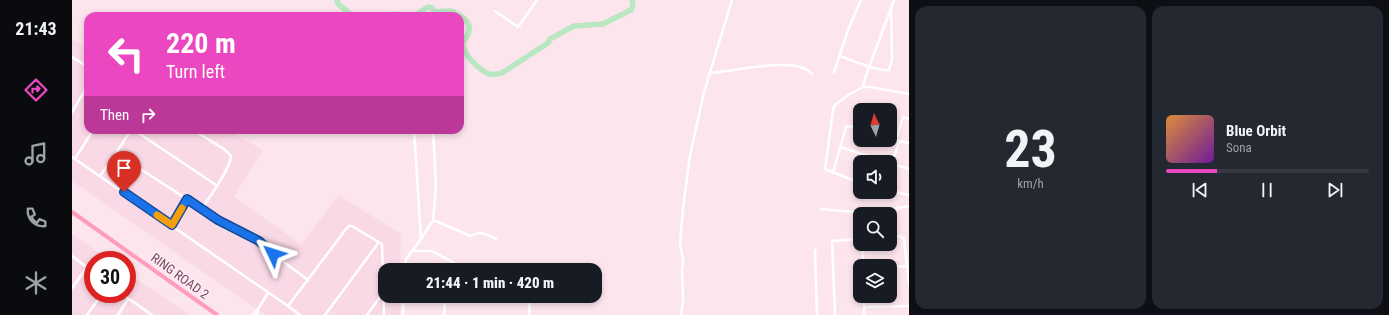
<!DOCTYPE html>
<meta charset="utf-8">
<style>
:root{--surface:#171b24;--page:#242831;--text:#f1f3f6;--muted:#9ea1a6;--line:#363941;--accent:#ea47c0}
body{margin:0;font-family:"Roboto Condensed",sans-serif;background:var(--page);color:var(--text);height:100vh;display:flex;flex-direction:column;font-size:15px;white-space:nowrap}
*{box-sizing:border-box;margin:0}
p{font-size:13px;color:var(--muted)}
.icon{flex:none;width:22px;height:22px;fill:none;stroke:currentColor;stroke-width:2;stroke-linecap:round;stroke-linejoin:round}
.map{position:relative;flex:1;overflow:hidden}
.drawer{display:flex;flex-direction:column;gap:6px;padding:6px;background:#0d0f14;width:480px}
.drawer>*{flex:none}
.hud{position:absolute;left:12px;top:12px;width:380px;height:122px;border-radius:12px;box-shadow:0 2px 6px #0003;background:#ea47c0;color:#fff;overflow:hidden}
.needle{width:26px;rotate:355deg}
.controls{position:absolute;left:781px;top:103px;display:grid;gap:8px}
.controls a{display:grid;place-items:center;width:44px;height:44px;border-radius:8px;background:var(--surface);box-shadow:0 2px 6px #0003;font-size:20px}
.speed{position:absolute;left:12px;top:251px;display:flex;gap:8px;font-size:20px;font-weight:700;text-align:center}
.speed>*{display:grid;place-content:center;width:52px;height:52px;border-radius:50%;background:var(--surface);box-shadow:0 2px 6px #0003;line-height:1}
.speed .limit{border:6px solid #d22;background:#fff;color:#111}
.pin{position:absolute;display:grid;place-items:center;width:34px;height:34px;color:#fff;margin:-41px -17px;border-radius:50% 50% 50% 0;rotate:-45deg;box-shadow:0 0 4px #0007}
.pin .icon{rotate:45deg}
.me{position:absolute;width:44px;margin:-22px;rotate:311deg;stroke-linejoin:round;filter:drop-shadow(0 0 3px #0008)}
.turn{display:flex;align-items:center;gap:14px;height:84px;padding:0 16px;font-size:18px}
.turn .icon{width:52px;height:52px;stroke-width:2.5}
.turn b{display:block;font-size:28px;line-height:34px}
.then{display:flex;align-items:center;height:38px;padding:0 16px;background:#0003;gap:8px;font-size:15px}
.drawer .widget{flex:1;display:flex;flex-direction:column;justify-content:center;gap:6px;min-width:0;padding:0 14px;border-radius:12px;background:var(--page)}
.drawer .dial{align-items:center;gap:0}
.dial b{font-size:52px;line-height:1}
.song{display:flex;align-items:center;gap:12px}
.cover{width:48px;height:48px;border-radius:6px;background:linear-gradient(135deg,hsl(30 70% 55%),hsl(280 70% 35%))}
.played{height:4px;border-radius:2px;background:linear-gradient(90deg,var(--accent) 25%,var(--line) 25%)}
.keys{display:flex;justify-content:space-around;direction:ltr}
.drawer .tiles{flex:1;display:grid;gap:6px;grid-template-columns:repeat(2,1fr)}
.trip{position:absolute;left:306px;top:263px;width:224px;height:40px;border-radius:12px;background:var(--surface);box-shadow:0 2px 6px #0003;font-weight:800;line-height:40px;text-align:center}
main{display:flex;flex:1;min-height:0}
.menu{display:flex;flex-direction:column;width:72px;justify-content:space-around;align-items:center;background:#090b0e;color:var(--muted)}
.menu .icon{width:28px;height:28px}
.menu .on{color:var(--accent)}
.menu b{font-size:18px;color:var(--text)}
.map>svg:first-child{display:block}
</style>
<main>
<nav class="menu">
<b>21:43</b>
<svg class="icon on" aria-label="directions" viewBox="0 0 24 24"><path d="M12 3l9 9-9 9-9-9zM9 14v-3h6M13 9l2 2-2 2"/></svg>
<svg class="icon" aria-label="music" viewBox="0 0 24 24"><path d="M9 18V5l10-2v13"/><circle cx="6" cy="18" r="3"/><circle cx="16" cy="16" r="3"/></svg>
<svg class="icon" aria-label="phone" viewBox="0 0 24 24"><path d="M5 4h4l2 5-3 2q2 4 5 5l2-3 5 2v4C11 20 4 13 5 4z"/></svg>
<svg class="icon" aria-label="climate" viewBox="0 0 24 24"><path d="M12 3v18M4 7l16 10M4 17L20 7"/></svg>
</nav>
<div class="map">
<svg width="837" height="315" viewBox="0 0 837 315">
<rect width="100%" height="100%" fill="#fde5ee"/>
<path fill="#fad9e7" d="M0 39 16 48V130H156L191 150 162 197 229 244 267 195 329 234 328 270H313V296H328V315H193L0 181Z
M0 234 37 260H21V294H55V273L118 315H0Z"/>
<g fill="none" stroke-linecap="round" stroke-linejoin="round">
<path stroke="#b9e7c1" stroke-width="5.5" d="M265 0 266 4 281 16
M311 16 326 14 334 16
M337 16H342L356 7 360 8 363 12C368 12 373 11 378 11 383 12 386 14 390 17 402 26 398 33 390 43 391 54 407 70 417 74 421 75 426 74 430 73L476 43 478 39 502 26 531 24 559 10 561 5 560 0"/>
<path stroke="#fff" stroke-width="2.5" d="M423 11 446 27 465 0
M768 56C778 60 807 72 817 70L820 60 819 10
M0 57 16 67
M762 72 776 30 789 0
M637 73C660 72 725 55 740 74
M791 87 793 78 822 0
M0 112 16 85
M62 130 144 185
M121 130 152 149 159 156C159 168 137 197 130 209L146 220 187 241 197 251 236 280
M818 139 837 143
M824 140 831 117 837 119
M768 147 815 162
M44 153 59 130
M0 157 216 306
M3 159 21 130
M818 163 837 169
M820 164 827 141
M761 173 774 127 777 126 788 129
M28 176 44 153 130 209
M788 183 753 169 761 110 763 105 776 95 791 87H798L837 94
M818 191 837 195
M749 209 782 212 822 209 837 206
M361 221 364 186 361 130
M100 225 115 199
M818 237 828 236 832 239 837 284
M349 239 359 223 361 221H364L398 236C402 236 404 233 408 233 413 233 420 237 424 239
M791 244V266
M743 250 745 315
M340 251H360L382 263 385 265V270
M0 256 21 272
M818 267 835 266
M333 270 334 259 349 239 342 130
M0 288 15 267
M50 294 80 315
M792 307 837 306
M15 315 30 294
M46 315 56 299
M181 315 186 309
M185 315 186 309 196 293
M228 315 216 306 274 229 277 226H280L310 244 312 315
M253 315 307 242
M295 315 311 293
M331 315V296
M372 315 373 303 375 296
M457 315 458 301
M609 315 611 300 610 271 611 261 608 243 611 208 618 156 632 92 660 0
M763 315 760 241 788 239
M792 315V296"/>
<path stroke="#fd9cbd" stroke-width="4" d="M0 212 145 315"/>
</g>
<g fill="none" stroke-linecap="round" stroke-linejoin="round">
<defs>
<path id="route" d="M52 192 100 225 115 199 146 220 187 241 201 254"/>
</defs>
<use href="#route" stroke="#114b97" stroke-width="10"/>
<use href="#route" stroke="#1a73e8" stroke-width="7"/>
<path stroke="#f59e0b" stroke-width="7" d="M85 215 100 225 110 208"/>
</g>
<g text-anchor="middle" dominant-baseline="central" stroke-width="3" stroke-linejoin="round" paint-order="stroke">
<g font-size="13" fill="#774965" stroke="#ffecf3">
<text transform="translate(108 276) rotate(36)">RING ROAD 2</text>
</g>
</g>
</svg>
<div class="controls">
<a><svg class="needle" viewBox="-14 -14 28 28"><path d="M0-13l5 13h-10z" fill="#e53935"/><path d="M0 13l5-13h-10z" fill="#9ea1a6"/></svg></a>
<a><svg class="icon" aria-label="sound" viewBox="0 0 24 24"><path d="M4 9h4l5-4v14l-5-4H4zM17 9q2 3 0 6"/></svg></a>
<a><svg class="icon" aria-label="search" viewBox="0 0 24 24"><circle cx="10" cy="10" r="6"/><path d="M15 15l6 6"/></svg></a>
<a><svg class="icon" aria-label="layers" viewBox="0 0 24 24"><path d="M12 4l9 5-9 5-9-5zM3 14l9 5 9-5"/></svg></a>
</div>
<div class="speed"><div class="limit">30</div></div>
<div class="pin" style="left:52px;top:192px;background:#d93025"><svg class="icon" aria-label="arrive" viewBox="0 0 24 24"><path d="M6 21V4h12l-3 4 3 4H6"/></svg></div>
<svg class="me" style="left:201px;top:254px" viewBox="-20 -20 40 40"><path d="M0-17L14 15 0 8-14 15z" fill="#1a73e8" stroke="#fff" stroke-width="4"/></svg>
<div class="trip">21:44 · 1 min · 420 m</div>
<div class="hud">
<div class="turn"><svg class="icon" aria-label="left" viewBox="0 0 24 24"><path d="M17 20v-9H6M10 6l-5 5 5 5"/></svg><div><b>220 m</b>Turn left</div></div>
<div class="then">Then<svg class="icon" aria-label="right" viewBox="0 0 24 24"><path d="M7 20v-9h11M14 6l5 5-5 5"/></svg></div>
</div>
</div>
<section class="drawer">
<div class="tiles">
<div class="widget dial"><b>23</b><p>km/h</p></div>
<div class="widget">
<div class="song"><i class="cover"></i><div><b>Blue Orbit</b><p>Sona</p></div></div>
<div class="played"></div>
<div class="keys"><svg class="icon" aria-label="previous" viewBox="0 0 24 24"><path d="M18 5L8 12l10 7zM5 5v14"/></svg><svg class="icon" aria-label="pause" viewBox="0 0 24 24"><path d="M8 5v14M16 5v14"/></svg><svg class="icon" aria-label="next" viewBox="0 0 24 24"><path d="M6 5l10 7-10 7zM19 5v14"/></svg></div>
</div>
</div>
</section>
</main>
